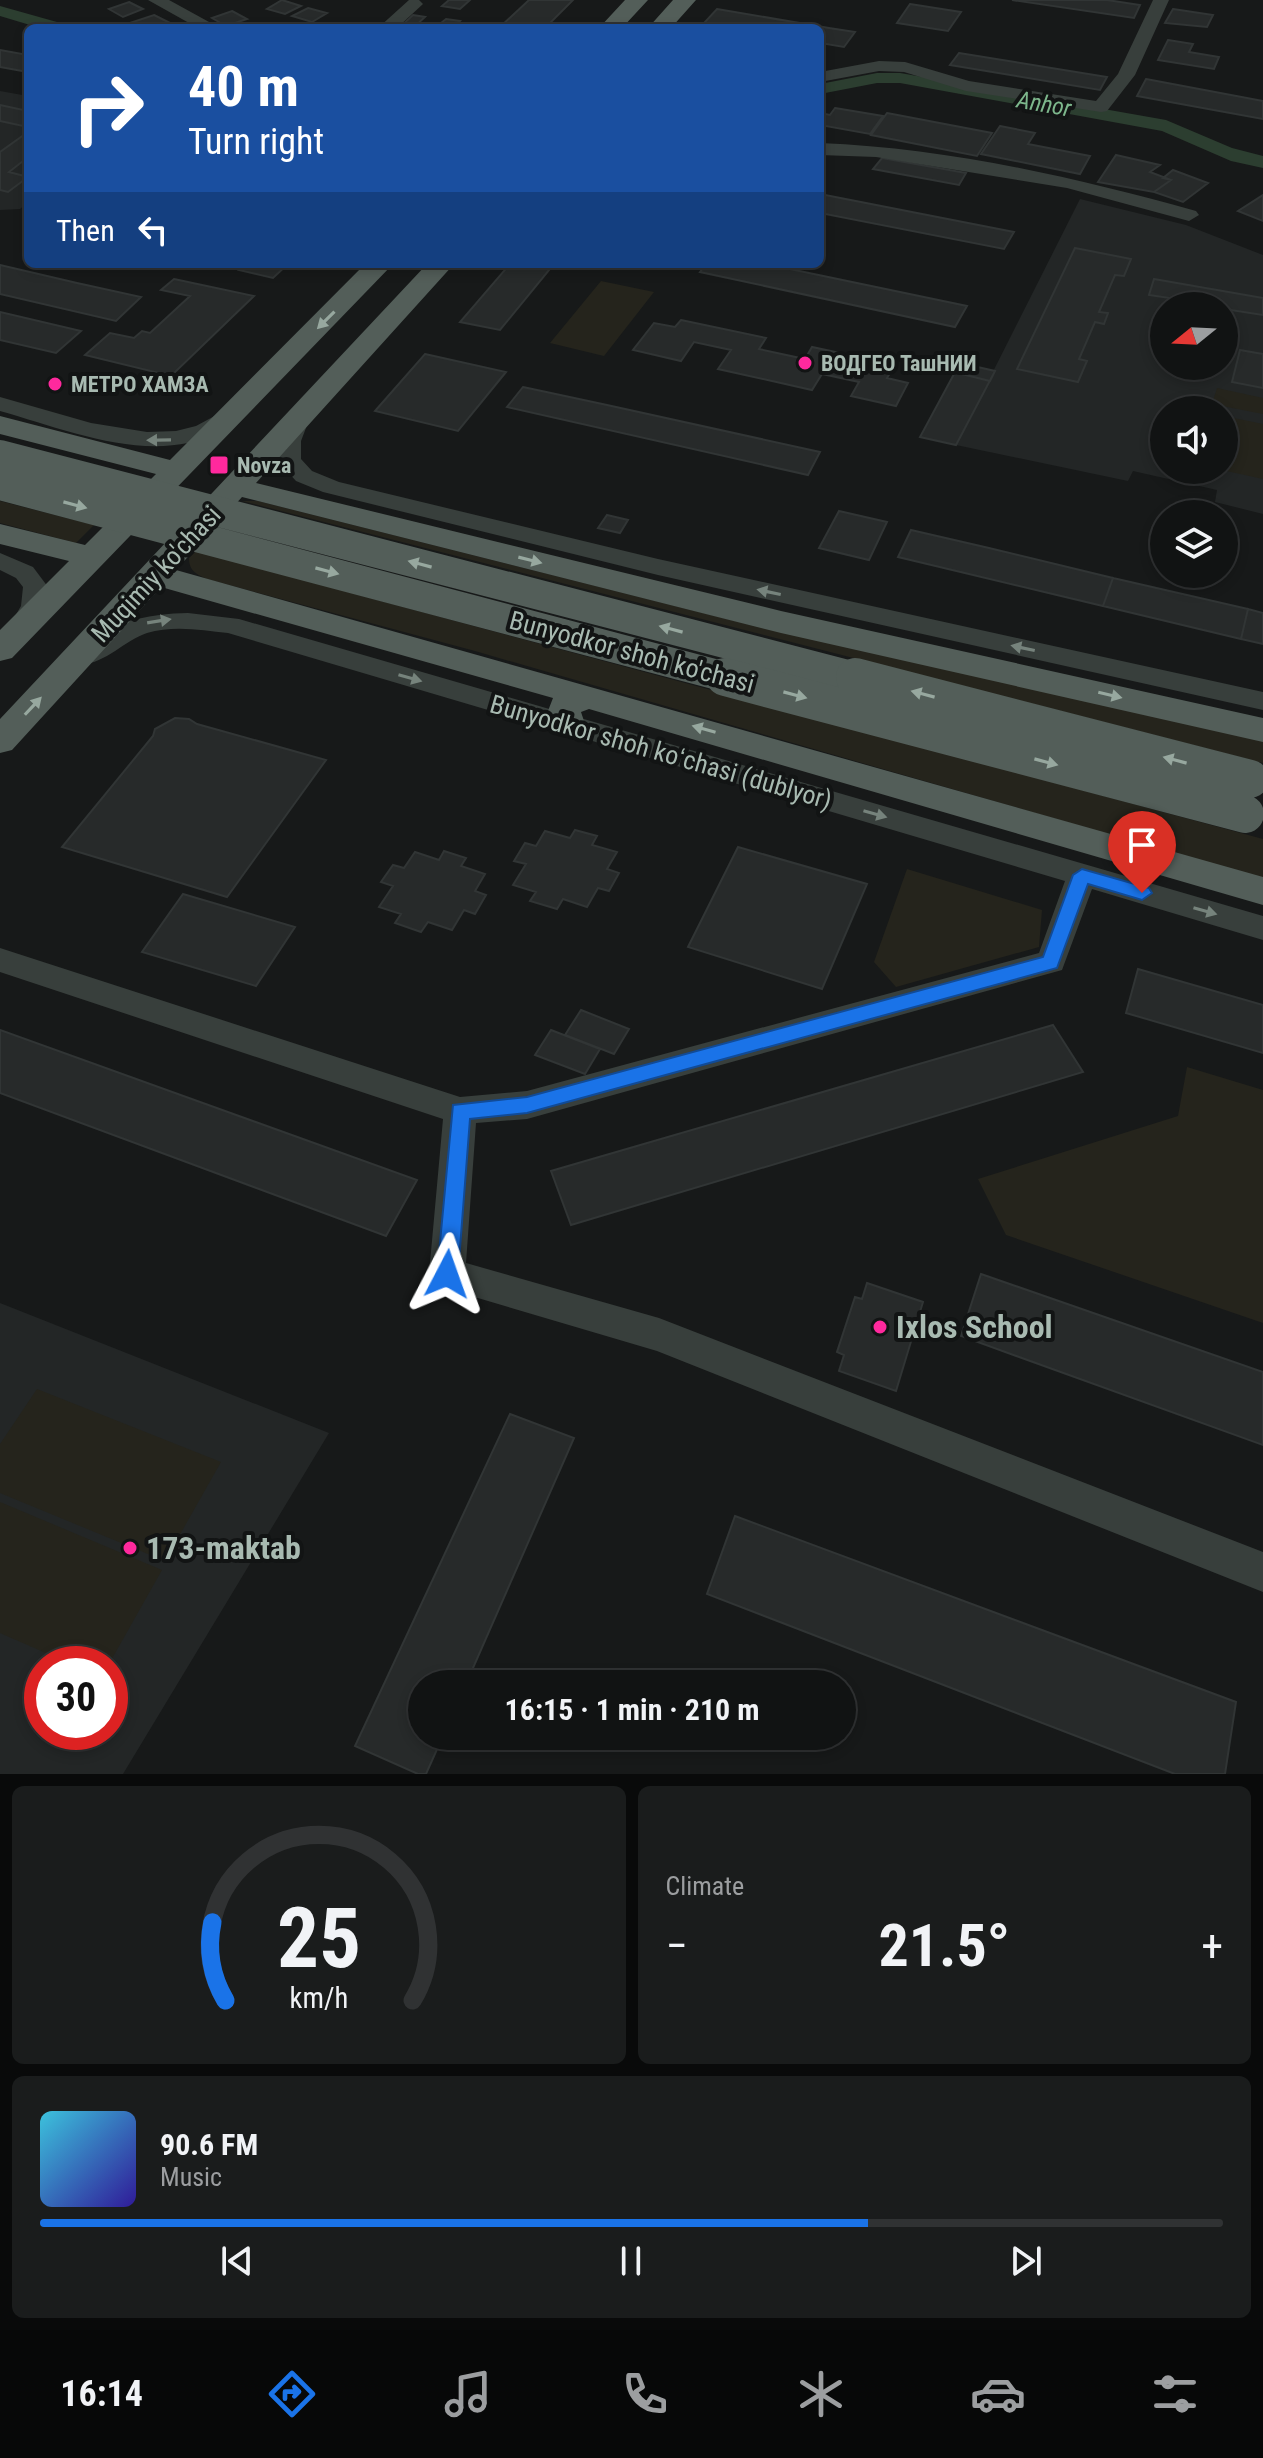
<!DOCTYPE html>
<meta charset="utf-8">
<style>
:root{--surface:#111313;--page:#1a1c1c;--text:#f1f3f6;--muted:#9c9ea0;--line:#303233;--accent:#1a73e8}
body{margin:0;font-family:"Roboto Condensed",sans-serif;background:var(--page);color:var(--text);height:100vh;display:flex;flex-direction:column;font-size:30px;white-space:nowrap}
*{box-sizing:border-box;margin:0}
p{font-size:26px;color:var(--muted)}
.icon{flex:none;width:44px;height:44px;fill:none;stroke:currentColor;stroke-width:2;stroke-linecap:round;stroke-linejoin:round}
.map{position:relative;height:1774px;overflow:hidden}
.sheet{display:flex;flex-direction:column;gap:12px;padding:12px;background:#090a0a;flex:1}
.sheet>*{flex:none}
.guide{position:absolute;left:24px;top:24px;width:800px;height:244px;border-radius:12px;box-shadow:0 4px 12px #0003,0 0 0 2px var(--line);background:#1a4fa0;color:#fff;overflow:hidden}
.needle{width:52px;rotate:252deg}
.fabs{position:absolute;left:1150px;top:292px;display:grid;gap:16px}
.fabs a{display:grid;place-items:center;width:88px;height:88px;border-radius:50%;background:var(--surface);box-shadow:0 4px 12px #0003,0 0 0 2px var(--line);font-size:40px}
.speed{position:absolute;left:24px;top:1646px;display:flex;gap:16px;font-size:40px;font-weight:700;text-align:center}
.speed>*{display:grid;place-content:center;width:104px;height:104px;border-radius:50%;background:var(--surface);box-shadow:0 4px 12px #0003,0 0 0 2px var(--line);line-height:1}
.speed .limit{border:12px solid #d22;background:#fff;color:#111}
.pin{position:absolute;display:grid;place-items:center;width:68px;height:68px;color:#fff;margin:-82px -34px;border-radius:50% 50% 50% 0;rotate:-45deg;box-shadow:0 0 8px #0007}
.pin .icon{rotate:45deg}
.me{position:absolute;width:88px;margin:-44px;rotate:4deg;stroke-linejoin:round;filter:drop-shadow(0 0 6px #0008)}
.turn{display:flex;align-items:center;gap:28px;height:168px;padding:0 32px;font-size:36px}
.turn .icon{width:104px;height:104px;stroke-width:2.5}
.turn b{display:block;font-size:56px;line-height:68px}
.then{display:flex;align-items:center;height:76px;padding:0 32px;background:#0003;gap:16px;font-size:30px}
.big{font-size:60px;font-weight:700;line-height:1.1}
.sheet .tile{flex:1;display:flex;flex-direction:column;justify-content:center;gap:12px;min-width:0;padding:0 28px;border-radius:12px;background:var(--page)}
.sheet .dial{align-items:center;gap:0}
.dial svg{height:208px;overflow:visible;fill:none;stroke:var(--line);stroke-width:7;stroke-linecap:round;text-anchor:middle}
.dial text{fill:var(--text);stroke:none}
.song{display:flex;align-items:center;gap:24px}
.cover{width:96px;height:96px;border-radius:12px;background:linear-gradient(135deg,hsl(190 70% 55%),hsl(250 70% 35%))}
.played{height:8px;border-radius:4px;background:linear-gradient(90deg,var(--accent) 70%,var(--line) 70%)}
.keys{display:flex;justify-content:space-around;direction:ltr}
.heat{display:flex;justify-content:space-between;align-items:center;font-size:44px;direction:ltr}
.sheet .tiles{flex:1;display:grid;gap:12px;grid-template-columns:1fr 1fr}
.tile:last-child{grid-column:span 2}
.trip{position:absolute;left:408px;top:1670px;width:448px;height:80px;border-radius:40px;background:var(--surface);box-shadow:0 4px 12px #0003,0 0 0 2px var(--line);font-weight:700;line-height:80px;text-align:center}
.tab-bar{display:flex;height:128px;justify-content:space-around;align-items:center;background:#070808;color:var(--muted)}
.tab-bar .icon{width:56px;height:56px}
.tab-bar .current{color:var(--accent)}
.tab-bar b{font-size:36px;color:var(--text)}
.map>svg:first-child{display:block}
</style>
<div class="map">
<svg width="1263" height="1774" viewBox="0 0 1263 1774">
<rect width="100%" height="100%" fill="#171919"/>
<path fill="#232626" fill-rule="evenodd" d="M0 91 28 96V202L20 209 0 210Z
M1080 199 1186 225 1263 255V514L1215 502 1217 490 1133 471 1128 481 956 445ZM1164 306H1224V366H1164ZM1164 410H1224V470H1164Z
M0 1303 329 1433 123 1774H0ZM42 1664H110V1732H42Z"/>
<path fill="#25241c" d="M601 281 654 292 604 356 550 343Z
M1217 388 1263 398V414L1212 404Z
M1224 416 1263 424V479L1222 470Z
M0 501 94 525 76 543 0 523Z
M242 501H258L743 623 1263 741V763Z
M196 551 1263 839V879L475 651 207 579C196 574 189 571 189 558Z
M907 869 1042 910 1039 947 896 987 874 962Z
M1187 1067 1263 1090V1323L1006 1235 978 1179 1178 1116Z
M37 1389 221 1462 165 1561 0 1493V1444Z
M0 1502 162 1570 109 1664H71L0 1633Z"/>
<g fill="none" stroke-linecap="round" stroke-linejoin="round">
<path fill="#2c3e30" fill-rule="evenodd" d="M0 6 64 24 67 28H40L0 16Z
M877 73H900L1166 120 1232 148 1263 156V168L1231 161 1162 131 900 83H877L820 94V84Z"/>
</g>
<path fill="#272a2a" stroke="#313535" stroke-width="2" d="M282 0 301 6 285 14 267 9Z
M449 0H470L460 9 442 6Z
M573 0 545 28H499L529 0Z
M1012 0H1107L1140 5 1134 18Z
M129 2 143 9 123 17 109 9Z
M910 4 961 12 948 31 897 23Z
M308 8 327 13 312 22 292 16Z
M717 9 829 28 855 32 844 47 820 43V28H733L704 23Z
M1173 9 1213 15 1207 27 1165 23Z
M232 11 247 19 226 26 212 18Z
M154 15 168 22 153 28 133 22Z
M413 15 425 17 413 28H399Z
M446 19 460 21 453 28H435Z
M1168 40 1193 44 1189 52 1219 57 1214 69 1158 60Z
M0 50 28 55V72L0 67Z
M959 53 1107 77 1100 90 950 65Z
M1146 79 1263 101V119L1137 96Z
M0 105 28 111V127L0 121Z
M835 108 883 116 870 134 820 125V113L830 115Z
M887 113 992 133 977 156 871 135Z
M1000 126 1035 133 1028 144 1090 156 1080 174 981 154Z
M28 132V162L23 161 9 172 28 177 8 192 0 190V152Z
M1116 155 1160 165 1150 172 1171 180 1154 192 1098 182Z
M882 158 966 173 959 185 873 169Z
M1173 170 1208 183 1183 202 1154 192 1171 180 1163 178Z
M820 194 1014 232 1004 249 820 213Z
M1263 195V221L1238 211Z
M1075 248 1131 259 1124 276 1115 275 1099 312 1108 313 1104 324 1095 322 1079 359 1087 361 1078 382 1017 369Z
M246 264H288L273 278 239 270Z
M510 264H554L500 330 460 322Z
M706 264H766L967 306 955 327 700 272Z
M0 265 77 283 141 297 116 321 0 294Z
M174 279 254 296 171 376 85 355 110 333 134 338 142 331 150 333 190 296 161 290Z
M1154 279 1263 298V315L1224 309V306L1149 295Z
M0 312 81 331 56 353 0 340Z
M681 320 766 338 759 349 805 359 812 347 895 365 887 378 908 383 896 406 851 396 859 382 822 374 812 390 718 369 731 350 694 342 681 361 633 350 654 323 675 327Z
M1240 350 1263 354V388L1232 382Z
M425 354 506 372 458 431 375 411Z
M960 363 995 371 956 445 920 437Z
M960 363 995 371 990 381 954 372Z
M523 387 607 405 820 452 808 475 507 407Z
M839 511 887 522 869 560 819 548Z
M607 515 628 520 620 533 598 528Z
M911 530 989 548 1113 578 1103 606 898 557Z
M1113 578 1248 609 1241 639 1103 606Z
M1248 609 1263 613V644L1241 639Z
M175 718 189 719 197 724 326 760 227 897 62 847 153 736 155 729Z
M575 830 597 836 592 845 617 852 607 869 619 873 609 891 598 888 587 907 563 899 557 909 530 901 536 892 513 885 526 864 514 861 525 843 536 846 545 831 570 838Z
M738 847 867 884 822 989 688 947Z
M444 851 466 858 461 866 485 874 475 891 486 895 475 914 464 910 452 930 428 922 421 932 395 923 401 914 379 907 393 886 381 882 393 865 404 868 415 852 439 860Z
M183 894 295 927 256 986 142 952Z
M1138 969 1263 1005V1053L1126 1013Z
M581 1010 629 1029 614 1054 565 1035Z
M1053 1025 1083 1072 571 1225 551 1171Z
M0 1030 417 1180 386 1236 0 1093Z
M551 1030 600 1049 585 1074 535 1055Z
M981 1274 1263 1372V1445L961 1336Z
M867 1283 923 1302 896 1391 839 1371 844 1355 837 1352 855 1297 862 1299Z
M510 1414 574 1438 466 1684H422V1736H443L426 1774H418L355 1746Z
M735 1516 1236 1702 1225 1774H1175L707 1594Z"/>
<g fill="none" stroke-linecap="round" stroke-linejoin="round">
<path fill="#383f3c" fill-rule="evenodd" d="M148 0H169L220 28H198Z
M409 0H419L423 4 397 28H378Z
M1153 0H1169L1135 75 1107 111 1101 112 966 91 904 72 879 71 820 82V72L879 61 905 62 969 81 1096 101 1118 74Z
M820 143C948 148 1073 177 1196 211L1199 215 1189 221 1067 188 876 157 820 155Z
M0 397 91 423 147 432 176 431 196 426 222 412H238L241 417C236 424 229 427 221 431 153 467 68 430 0 411Z
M298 413 306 415 309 420 301 441V459L312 471 339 482 658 559 1263 692V710L658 575 323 492 296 481 277 460C277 443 280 430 290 415Z
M0 553 33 567 48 587 47 606 29 636 20 638 11 636 7 630 21 606 23 587 16 578 0 570Z
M188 613 239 619 1263 916V940L1092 889 1062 970 527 1119 476 1123 466 1263 659 1318 1263 1552V1592L657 1351 434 1285 429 1274 443 1119 0 972V948L460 1097 527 1091 1039 953 1065 881 228 633C202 630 173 625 147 633 124 640 99 670 75 663L71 657C91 624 153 613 188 613Z"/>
<path fill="#535e59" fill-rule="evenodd" d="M625 0H648L622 28H599Z
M673 0H696L671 28H648Z
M365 264H393L12 658 0 661V630L69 561 0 544V524L85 545 156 474 0 434V416L170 460Z
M427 264H454L256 483 781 611 1263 718V742L781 633 242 497 176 570 1263 877V905L589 709 581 712 585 724 580 732 568 736 556 732 546 716 553 698 161 587 12 750 0 753V719Z"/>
<path stroke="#535e59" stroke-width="30" d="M0 455 863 679
M0 485 733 679"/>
<path stroke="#535e59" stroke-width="38" d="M725 677 1245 814
M855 677 1250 779"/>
</g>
<defs><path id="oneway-solid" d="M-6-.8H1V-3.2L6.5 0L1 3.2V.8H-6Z" transform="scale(2)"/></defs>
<g fill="#97a89f">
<use href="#oneway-solid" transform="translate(326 320) rotate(135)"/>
<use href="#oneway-solid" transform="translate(75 505) rotate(15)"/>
<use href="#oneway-solid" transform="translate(530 560) rotate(14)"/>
<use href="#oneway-solid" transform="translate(420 564) rotate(-165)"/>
<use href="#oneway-solid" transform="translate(327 571) rotate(15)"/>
<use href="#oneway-solid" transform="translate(671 629) rotate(-165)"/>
<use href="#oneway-solid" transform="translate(923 694) rotate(-165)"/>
<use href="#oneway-solid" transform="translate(795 695) rotate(15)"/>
<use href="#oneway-solid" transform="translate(1110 695) rotate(13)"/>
<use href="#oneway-solid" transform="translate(33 706) rotate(-47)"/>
<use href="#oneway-solid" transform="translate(704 729) rotate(-164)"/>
<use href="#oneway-solid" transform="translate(1175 760) rotate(-165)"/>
<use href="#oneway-solid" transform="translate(1046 762) rotate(15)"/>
</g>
<g fill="#76837c">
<use href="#oneway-solid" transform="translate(159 440) rotate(179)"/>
<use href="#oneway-solid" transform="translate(769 592) rotate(-168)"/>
<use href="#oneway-solid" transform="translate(159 621) rotate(-9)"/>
<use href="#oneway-solid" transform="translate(1023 648) rotate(-168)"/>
<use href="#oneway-solid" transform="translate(410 678) rotate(16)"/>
<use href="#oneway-solid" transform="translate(875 814) rotate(16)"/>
<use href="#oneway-solid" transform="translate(1205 911) rotate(16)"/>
</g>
<path fill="#1a73e8" stroke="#114b97" stroke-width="2" d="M1082 869 1149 888 1152 893 1142 900 1088 884 1057 968 527 1113 470 1119 458 1274 455 1281 447 1284 440 1281 437 1274 453 1105 527 1097 1043 957 1073 875Z"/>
<g fill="#ff299d" stroke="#121414" stroke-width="3">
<circle cx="805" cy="363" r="8"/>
<circle cx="55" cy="384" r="8"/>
<rect x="209" y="455" width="20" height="20" rx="4"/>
<circle cx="880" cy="1327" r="8"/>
<circle cx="130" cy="1548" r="8"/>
</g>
<g text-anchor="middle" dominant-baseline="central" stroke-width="8" stroke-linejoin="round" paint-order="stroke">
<g font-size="22" font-weight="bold" fill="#a8bab1" stroke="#121414" text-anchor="start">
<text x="821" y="363">ВОДГЕО ТашНИИ</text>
<text x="71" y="384">МЕТРО ХАМЗА</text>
<text x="237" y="465">Novza</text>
</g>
<g font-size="24" font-style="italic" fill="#7db78c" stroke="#121414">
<text transform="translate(1044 104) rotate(10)">Anhor</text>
</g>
<g font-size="26" fill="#a8bab1" stroke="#121414">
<text transform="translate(156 574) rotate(-47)">Muqimiy ko'chasi</text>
<text transform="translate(632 652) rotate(15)">Bunyodkor shoh ko'chasi</text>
<text transform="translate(661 752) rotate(16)">Bunyodkor shoh koʻchasi (dublyor)</text>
</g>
<g font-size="32" font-weight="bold" fill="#a8bab1" stroke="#121414" text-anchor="start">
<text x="896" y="1327">Ixlos School</text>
<text x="146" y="1548">173-maktab</text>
</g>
</g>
</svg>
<div class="fabs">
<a><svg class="needle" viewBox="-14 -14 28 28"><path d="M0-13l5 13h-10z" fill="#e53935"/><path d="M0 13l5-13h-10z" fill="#9c9ea0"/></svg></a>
<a><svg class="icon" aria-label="sound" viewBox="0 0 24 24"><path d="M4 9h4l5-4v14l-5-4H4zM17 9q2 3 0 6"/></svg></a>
<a><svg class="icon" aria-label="layers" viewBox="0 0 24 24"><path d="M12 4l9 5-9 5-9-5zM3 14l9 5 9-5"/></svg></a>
</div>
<div class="speed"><div class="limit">30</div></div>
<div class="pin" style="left:1142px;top:893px;background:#d93025"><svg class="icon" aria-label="arrive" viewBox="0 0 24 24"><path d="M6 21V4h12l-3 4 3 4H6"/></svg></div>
<svg class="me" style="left:447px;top:1274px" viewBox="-20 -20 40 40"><path d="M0-17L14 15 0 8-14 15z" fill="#1a73e8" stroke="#fff" stroke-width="4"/></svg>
<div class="trip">16:15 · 1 min · 210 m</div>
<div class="guide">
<div class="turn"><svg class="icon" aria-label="right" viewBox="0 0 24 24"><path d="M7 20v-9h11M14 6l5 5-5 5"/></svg><div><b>40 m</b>Turn right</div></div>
<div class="then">Then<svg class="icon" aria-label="left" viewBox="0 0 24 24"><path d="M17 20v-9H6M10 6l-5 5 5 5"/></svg></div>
</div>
</div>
<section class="sheet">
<div class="tiles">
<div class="tile dial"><svg viewBox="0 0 100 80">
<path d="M14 69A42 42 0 1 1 86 69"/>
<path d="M14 69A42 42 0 0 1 9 39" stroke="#1a73e8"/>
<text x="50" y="56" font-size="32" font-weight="700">25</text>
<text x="50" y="72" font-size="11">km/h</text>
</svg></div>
<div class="tile"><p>Climate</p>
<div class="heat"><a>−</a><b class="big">21.5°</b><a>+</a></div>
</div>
<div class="tile">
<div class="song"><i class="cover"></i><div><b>90.6 FM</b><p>Music</p></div></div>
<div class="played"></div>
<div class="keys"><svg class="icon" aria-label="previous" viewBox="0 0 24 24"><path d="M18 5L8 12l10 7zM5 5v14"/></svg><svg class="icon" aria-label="pause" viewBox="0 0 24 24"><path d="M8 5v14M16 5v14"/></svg><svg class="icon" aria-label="next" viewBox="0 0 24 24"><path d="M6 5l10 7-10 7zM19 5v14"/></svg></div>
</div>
</div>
</section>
<nav class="tab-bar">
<b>16:14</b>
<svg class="icon current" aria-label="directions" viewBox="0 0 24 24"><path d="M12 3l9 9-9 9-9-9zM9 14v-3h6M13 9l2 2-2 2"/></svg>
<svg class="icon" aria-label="music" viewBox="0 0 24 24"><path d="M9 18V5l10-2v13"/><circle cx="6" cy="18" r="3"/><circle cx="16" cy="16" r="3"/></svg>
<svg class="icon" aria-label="phone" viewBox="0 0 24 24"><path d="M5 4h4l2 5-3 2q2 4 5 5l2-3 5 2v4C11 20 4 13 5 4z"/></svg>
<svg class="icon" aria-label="climate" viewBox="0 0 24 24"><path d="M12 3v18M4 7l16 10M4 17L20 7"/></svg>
<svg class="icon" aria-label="car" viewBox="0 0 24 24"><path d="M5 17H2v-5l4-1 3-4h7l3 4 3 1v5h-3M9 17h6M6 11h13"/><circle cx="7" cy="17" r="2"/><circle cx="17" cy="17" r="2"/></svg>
<svg class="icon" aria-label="filters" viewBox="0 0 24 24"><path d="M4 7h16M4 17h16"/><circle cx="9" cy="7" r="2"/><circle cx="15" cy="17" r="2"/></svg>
</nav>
